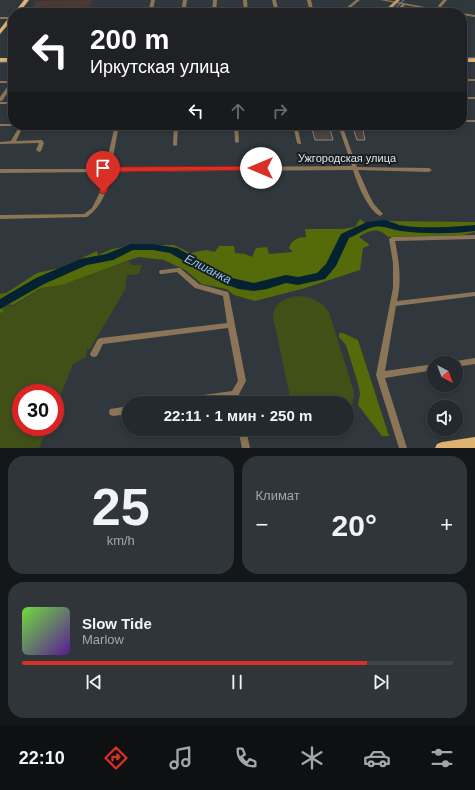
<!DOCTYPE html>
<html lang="ru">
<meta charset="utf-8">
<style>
:root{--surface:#24292e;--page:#30353a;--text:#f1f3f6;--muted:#a3a6aa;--line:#41454a;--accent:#d93025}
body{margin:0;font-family:Helvetica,sans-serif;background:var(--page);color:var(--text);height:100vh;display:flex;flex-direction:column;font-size:15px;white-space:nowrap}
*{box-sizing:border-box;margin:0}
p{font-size:13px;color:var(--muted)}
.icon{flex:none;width:22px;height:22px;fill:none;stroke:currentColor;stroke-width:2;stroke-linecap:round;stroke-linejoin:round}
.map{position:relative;height:448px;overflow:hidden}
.sheet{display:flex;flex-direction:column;gap:8px;padding:8px;background:#141719;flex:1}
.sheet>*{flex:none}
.guide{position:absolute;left:8px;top:8px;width:459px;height:122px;border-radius:16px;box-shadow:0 2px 6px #0003,0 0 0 1px var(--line);background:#202124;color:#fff;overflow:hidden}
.needle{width:26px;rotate:139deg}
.controls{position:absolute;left:427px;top:356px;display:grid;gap:8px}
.controls a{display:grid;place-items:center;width:36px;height:36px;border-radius:50%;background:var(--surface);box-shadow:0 2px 6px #0003,0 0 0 1px var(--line);font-size:20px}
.speed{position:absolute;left:12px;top:384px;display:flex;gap:8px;font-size:20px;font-weight:700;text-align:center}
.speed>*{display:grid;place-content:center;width:52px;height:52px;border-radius:50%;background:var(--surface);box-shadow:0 2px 6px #0003,0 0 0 1px var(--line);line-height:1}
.speed .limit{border:6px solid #d22;background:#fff;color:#111}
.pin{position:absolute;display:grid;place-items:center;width:34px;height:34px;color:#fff;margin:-41px -17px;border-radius:50% 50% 50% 0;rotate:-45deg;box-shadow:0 0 4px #0007}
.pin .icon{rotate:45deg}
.me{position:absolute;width:44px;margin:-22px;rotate:270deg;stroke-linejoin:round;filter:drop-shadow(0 0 3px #0008)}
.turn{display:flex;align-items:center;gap:14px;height:84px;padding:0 16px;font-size:18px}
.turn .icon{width:52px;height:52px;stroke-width:2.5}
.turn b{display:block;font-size:28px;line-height:34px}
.lanes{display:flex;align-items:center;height:38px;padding:0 16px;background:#0003;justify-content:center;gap:20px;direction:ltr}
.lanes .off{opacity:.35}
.big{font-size:30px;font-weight:800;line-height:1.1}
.sheet .tile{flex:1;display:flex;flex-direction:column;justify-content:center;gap:6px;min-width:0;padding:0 14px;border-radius:16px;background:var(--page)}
.sheet .dial{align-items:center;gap:0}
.dial b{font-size:52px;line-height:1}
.song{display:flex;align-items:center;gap:12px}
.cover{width:48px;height:48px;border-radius:6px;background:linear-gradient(135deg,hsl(100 70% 55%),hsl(270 70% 35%))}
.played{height:4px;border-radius:2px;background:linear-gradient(90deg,var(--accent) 80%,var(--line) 80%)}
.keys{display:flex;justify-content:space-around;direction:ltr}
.heat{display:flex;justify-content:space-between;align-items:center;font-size:22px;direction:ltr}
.sheet .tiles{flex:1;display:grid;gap:8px;grid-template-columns:1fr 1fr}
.tile:last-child{grid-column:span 2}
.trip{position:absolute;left:122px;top:396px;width:232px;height:40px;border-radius:20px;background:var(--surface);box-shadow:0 2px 6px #0003,0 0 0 1px var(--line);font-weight:800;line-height:40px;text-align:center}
.tabs{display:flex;height:64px;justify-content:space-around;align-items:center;background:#0e1012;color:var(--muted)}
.tabs .icon{width:28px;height:28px}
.tabs .selected{color:var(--accent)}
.tabs b{font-size:18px;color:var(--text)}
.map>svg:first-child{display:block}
</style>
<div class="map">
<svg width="475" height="448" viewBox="0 0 475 448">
<rect width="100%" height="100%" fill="#30373d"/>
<path fill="#4c3933" d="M92 0 88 10 31 9 37 1Z"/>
<path fill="#415017" d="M126 262H130L131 265H142L139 274 127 275 125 290 90 349H87L86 357 73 364 55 409V393H21V427H48L39 448H0V313L4 312 2 305 13 306 42 288 62 285Z
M299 296C311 297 322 301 329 312L354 392 352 405 347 412V403H293L290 397 273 317C274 302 285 298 299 296Z"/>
<path fill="#556b09" d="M360 219 368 225H375L378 221 475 222V232L463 235 388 237C378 227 370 230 359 237L370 245 363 248 360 270 305 288 255 301 234 295 226 289 202 284 185 270 164 260 138 257 62 285 41 288 13 305 1 304 4 312 0 313V294L6 293 37 273 60 268 97 251 98 255 112 249 134 245H174L190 253 206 250 215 252 219 246H234L235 253 245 254 252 257 256 248 267 247 269 254 293 252 289 248C291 240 299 237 306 237L305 229H342L355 227Z
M339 333H343L358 340 389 436H382L358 405 360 394 358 384 346 345 339 337Z"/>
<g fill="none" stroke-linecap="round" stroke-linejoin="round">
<path fill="#042232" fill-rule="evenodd" d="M384 220C389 221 394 223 399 225 418 229 455 227 475 225V231C451 234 426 234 401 231 392 230 384 225 374 227 366 228 357 235 349 238L336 266 325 279 298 285 286 283 267 289 254 291 239 289 224 284 170 253 153 250H133L113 260 87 265 44 284 0 309V299L36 278 80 259 106 254 131 244H153L177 248 232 278 254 283 286 275 298 277 317 273 326 264 341 234 367 222Z"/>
</g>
<path fill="#4c443e" stroke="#8c837c" d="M352 125H368L370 130H363L365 140H357Z
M312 129H330L333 140H315Z"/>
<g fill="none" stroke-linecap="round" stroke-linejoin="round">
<path fill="#8b7556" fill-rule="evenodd" d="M151 0H155L152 13H148Z
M183 0H187L185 13H181Z
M213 0H217L216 13H212Z
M243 0H247L248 13H244Z
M272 0H276L279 13H275Z
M307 0H311L314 13H310Z
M356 0H360L344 13H340Z
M380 0H387L458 13H450L405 5 398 13H394L402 4Z
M443 0H447L441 7H439L438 6Z
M462 13 475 15V17L462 15Z
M0 17H13V19H0Z
M462 79H475V81H462Z
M0 81H13V85L2 101H0V97L10 83H0Z
M462 97H475V99H462Z
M0 102H13V104H0Z
M462 120H475V122H462Z
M0 124H13V125H15L13 126H0Z
M20 125H24L16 141 42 140 44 143 41 151 39 152 36 150 39 143 0 144V142L11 141Z
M115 125H119L111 168 352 166 338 125H342L357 167 429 168 432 170 429 172 358 170 369 195 374 204 383 214 380 216C367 209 357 183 353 170L110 172C106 192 104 204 87 217L0 219V215L84 214 92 208 100 192 105 172 0 173V169H105Z
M174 125H178L177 145 175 146 173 145Z
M234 125H238L239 142 237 143 235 142Z
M293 125H297L301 143V144H299L297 143Z
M475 235V239L395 241C399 261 402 281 397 301L475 292V296L396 306 385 371 434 364V370L385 378 407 448H399L376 375 393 288V263L389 239 392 237Z
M178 268H180L199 284 228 292 229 294 246 381 239 394 241 403H233L232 398 198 403H170L171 400 174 399 232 391 238 381 228 328 103 344 97 356 94 357 91 356 90 354 98 339 101 338 227 323 223 296 195 288 177 272 162 274H160L159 272 160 270H162Z
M475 358V364L456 367V363H453L456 361Z
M129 406V414L113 416 110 415 109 412 110 409Z
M238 429H246L250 448H242Z"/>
<path fill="#bb9865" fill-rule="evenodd" d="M396 0H400L387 13H382Z"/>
<path fill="#e0b270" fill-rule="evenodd" d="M24 0H29L19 13H14Z
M11 15H13V19L0 34V29Z
M0 58H13V62H0Z
M462 58H475V62H462Z
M475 437V448H435L437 444 442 442Z"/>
<path stroke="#868c91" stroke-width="1" d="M390 13 404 0
M462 58H475
M0 62H13"/>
</g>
<path fill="#d93025" stroke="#8d1f18" d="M261 166 265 168 264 170 111 172 107 192 103 194 99 192 103 170 107 167Z"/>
<g text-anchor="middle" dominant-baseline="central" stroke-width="4" stroke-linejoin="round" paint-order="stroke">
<g font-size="11" fill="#e0e5e9" stroke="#1b1e21">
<text x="347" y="158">Ужгородская улица</text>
</g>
<g font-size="12" font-style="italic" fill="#88c9f2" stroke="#1b1e21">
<text transform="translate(208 269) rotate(27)">Елшанка</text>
</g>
</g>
</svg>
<div class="controls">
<a><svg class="needle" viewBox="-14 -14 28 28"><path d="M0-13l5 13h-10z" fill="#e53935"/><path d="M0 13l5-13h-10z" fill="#a3a6aa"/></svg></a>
<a><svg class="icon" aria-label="sound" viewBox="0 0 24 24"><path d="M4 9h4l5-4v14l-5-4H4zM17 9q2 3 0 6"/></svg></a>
</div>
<div class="speed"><div class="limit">30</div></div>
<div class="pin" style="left:103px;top:192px;background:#d93025"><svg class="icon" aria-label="arrive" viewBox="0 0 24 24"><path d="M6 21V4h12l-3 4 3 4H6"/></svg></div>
<svg class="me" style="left:261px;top:168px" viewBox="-20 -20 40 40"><circle r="19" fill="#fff"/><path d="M0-13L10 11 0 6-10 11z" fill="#d93025"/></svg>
<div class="trip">22:11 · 1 мин · 250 m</div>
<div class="guide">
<div class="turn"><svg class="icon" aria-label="left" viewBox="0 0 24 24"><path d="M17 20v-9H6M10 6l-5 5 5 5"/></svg><div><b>200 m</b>Иркутская улица</div></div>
<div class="lanes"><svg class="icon" aria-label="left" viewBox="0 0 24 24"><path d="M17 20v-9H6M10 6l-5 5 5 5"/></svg><svg class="icon off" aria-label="ahead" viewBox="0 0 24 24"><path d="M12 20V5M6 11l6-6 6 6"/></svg><svg class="icon off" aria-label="right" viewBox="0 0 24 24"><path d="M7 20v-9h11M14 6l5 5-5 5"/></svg></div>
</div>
</div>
<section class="sheet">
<div class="tiles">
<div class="tile dial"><b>25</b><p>km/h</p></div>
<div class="tile"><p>Климат</p>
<div class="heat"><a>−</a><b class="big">20°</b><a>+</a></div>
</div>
<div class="tile">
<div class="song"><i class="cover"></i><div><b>Slow Tide</b><p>Marlow</p></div></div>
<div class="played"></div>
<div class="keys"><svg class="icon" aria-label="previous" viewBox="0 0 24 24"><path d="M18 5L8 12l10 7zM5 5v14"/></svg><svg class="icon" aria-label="pause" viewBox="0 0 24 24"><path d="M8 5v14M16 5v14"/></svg><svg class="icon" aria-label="next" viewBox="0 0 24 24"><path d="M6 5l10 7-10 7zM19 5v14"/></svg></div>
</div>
</div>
</section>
<nav class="tabs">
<b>22:10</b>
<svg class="icon selected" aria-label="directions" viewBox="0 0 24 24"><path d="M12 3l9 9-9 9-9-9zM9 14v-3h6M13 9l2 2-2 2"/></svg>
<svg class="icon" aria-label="music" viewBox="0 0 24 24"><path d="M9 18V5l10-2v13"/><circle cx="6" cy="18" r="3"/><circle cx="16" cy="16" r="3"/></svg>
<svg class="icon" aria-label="phone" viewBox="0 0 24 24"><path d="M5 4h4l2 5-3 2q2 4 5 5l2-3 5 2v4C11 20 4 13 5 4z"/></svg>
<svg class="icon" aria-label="climate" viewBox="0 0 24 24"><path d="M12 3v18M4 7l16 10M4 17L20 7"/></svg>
<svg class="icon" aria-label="car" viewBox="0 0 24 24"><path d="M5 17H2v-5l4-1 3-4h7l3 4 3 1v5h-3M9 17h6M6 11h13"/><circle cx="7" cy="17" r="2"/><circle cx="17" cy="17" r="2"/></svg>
<svg class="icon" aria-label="filters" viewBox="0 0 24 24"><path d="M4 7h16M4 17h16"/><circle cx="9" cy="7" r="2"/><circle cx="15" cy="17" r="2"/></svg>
</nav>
